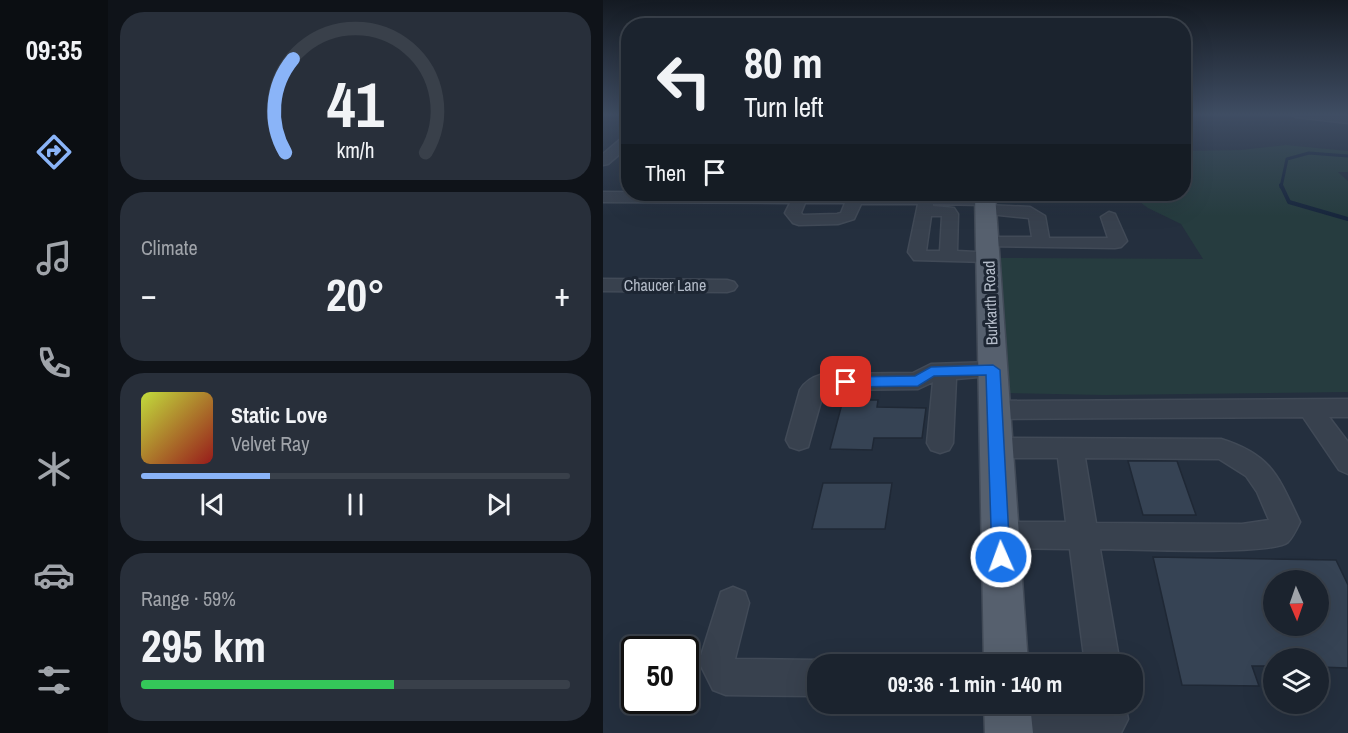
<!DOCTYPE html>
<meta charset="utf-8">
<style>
:root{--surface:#1b232e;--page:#282f3a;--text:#f1f3f6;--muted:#a0a4aa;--line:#39404a;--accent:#8ab4f8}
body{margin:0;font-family:"Archivo Narrow",sans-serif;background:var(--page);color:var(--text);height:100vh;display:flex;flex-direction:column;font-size:22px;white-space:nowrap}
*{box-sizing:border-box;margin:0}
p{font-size:20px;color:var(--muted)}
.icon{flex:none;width:33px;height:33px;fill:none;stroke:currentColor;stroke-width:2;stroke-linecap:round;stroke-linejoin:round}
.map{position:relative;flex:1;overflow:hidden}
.sheet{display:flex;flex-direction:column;gap:12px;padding:12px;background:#0f1319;width:495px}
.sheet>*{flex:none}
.banner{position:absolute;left:18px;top:18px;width:570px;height:183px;border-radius:24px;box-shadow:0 6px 24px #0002,0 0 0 2px var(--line);background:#1b232e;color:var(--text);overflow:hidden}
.needle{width:39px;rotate:178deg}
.buttons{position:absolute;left:660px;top:570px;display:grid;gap:12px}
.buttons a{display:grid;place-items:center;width:66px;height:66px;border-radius:50%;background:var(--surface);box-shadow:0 6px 24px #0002,0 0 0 2px var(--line);font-size:30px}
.speed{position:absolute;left:18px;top:636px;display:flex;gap:12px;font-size:30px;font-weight:700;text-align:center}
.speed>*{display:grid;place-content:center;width:78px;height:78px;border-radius:50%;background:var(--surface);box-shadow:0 6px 24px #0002,0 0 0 2px var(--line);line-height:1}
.speed .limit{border:3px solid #111;border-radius:9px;background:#fff;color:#111}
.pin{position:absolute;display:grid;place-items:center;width:51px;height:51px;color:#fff;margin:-26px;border-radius:12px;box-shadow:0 3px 9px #0006}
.me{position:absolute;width:66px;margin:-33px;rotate:358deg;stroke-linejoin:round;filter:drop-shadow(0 0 4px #0008)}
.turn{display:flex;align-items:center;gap:21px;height:126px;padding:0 24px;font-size:27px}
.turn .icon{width:78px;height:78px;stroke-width:2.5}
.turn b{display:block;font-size:42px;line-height:51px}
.then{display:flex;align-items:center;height:57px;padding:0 24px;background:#0003;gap:12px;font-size:22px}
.big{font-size:45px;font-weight:800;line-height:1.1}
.sheet .widget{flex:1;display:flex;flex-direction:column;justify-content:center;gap:9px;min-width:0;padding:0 21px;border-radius:24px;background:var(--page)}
.sheet .dial{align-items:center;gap:0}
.dial svg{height:156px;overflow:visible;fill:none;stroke:var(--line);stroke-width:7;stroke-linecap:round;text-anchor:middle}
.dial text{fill:var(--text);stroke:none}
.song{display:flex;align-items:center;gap:18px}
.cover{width:72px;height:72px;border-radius:9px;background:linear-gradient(135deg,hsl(70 70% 55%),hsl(0 70% 35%))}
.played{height:6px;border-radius:3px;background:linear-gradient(90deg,var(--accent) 30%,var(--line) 30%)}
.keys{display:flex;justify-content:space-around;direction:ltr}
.heat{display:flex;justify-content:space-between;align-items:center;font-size:33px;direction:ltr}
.charge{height:9px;border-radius:4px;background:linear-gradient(90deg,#34c759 59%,var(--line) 0)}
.trip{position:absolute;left:204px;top:654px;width:336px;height:60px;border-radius:24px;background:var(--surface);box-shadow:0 6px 24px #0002,0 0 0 2px var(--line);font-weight:800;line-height:60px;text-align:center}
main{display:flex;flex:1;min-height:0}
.dock{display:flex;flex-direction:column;width:108px;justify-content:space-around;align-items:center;background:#0b0e12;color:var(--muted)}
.dock .icon{width:42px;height:42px}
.dock .active{color:var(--accent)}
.dock b{font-size:27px;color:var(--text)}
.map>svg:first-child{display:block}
</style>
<main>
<nav class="dock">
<b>09:35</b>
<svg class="icon active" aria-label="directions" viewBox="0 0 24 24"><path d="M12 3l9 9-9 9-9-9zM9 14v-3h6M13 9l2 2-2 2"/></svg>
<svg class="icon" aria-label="music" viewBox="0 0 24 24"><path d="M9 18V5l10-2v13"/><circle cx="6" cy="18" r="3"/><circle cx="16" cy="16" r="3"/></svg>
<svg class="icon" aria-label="phone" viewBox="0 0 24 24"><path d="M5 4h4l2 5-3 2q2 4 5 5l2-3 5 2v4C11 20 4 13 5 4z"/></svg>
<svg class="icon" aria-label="climate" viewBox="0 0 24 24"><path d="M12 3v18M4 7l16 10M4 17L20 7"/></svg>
<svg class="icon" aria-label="car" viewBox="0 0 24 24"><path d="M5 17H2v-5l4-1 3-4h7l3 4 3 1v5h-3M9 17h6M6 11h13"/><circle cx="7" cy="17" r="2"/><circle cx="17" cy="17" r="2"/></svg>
<svg class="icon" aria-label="filters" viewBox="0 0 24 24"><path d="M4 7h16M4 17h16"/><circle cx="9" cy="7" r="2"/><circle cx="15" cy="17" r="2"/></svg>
</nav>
<section class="sheet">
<div class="widget dial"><svg viewBox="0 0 100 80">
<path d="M14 69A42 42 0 1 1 86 69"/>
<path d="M14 69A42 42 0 0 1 18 21" stroke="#8ab4f8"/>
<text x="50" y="56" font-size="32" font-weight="700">41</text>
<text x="50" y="72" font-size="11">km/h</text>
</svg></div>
<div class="widget"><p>Climate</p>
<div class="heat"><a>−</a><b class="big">20°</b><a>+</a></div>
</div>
<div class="widget">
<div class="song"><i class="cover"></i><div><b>Static Love</b><p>Velvet Ray</p></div></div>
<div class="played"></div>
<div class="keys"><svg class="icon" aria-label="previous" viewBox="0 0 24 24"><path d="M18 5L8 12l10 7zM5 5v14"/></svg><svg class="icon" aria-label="pause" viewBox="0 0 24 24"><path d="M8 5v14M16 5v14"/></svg><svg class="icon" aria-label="next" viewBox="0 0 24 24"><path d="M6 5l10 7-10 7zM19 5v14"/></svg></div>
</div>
<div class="widget"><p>Range · 59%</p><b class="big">295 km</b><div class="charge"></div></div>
</section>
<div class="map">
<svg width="745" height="733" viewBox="0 0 745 733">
<rect width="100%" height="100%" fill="#242f3e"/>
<path fill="#263c3f" d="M683 145 745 151V172H735L745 181V392L502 395 405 393 396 258 600 259 578 224 545 208 526 194H580L581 151 638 150Z"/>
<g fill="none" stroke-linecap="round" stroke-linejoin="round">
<path stroke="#17263c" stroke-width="3" d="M678 187 684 159 706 153 745 156"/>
<path stroke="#17263c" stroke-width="4" d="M678 185 686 202 745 219"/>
</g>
<path fill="#364354" stroke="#1f2835" stroke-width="1.5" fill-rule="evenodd" d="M240 400H275L274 407 323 408 319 438H271L269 450 227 449Z
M525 461H574L593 515H540Z
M220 483H289L282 529H209Z
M550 557 733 560 745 585V668L716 667V658H670V666H649L656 686 579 685ZM670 580H716V626H670Z"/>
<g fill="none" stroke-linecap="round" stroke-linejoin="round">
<defs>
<path id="minor" d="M687 114 745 115V123L693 117Z
M19 138H26V146L5 164 0 165V154Z
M0 192 377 195 379 194H430L422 199 390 201 383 205 330 204V206L351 208 355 214 354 251 391 253 394 257 391 261 385 262 311 260 305 252 315 204H258L251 219 235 224 196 225 190 223 182 213 187 203 0 202ZM202 203H242L238 213 234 214 200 215 198 213ZM328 216H339L337 251H323Z
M383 205 427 207 442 216 446 238H505L498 217 506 212 512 214 524 241 518 247 512 248 379 246 376 242 379 238 385 237H429L426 218 377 213 375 210 377 207Z
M0 279 124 280 131 282 134 286 131 290 124 292 0 291Z
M390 362 398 365 401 370 398 375 353 379 350 443 346 450 337 453 328 450 324 443 330 382 315 389 225 390 220 394 205 447 196 450 187 447 183 440 197 390C202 381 210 377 220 374L310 373 328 364Z
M745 399V417H726L745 442V474L736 470 700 417 392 419 383 416 380 410 383 404 392 401Z
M394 438 618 439C669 455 675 476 697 522 694 528 690 537 685 542 669 556 526 549 497 549L517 664H482L467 549 397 548 386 544 382 535 386 526 397 522H463L455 458H394L385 455 381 448 385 441ZM482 458 616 459 643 476 654 492 666 520 639 524 493 523Z
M130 587 142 592 146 603 132 659 214 660 225 664H214V696L123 695 110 690 96 662 118 592Z
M397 704H522L525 719 518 733H393L386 719 392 706Z"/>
<path id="major" d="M372 194H392L425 664H381Z
M381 704H427L430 733H382Z"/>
</defs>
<use href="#minor" stroke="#414a57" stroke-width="3"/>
<use href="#major" stroke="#414a57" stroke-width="3"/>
<use href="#minor" fill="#38414e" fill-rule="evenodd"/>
<use href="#major" fill="#56606e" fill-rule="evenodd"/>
</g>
<linearGradient id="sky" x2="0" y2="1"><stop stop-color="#141a22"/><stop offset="0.53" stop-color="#3f4d63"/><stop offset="1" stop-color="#3f4d63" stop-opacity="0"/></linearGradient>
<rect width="745" height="216" fill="url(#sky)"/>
<path fill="#1a73e8" stroke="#114b97" stroke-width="1.5" d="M390 365 397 370 407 557 405 563 398 565 392 563 389 557 383 375 331 376 315 386 243 387 236 382 243 377 312 376 328 367Z"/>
<g text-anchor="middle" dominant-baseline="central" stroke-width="6" stroke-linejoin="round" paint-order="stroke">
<g font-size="16" fill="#b4bcc9" stroke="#1d2633">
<text x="62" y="285">Chaucer Lane</text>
<text transform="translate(387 303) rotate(-92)">Burkarth Road</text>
</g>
</g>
</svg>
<div class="buttons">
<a><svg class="needle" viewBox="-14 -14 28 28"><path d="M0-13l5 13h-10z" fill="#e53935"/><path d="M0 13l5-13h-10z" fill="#a0a4aa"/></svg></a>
<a><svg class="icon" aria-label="layers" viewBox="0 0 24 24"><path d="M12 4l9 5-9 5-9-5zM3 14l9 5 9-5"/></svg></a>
</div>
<div class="speed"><div class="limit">50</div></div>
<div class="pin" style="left:243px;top:382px;background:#d93025"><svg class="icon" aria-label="arrive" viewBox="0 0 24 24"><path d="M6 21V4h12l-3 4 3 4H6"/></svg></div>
<svg class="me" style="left:398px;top:557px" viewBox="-20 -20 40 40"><circle r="17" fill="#1a73e8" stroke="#fff" stroke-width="3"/><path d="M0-11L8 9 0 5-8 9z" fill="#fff"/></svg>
<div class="trip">09:36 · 1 min · 140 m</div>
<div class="banner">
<div class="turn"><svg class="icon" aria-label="left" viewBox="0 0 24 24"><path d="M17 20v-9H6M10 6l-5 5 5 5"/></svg><div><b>80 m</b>Turn left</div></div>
<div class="then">Then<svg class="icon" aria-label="arrive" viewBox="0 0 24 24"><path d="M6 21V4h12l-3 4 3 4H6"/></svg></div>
</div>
</div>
</main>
